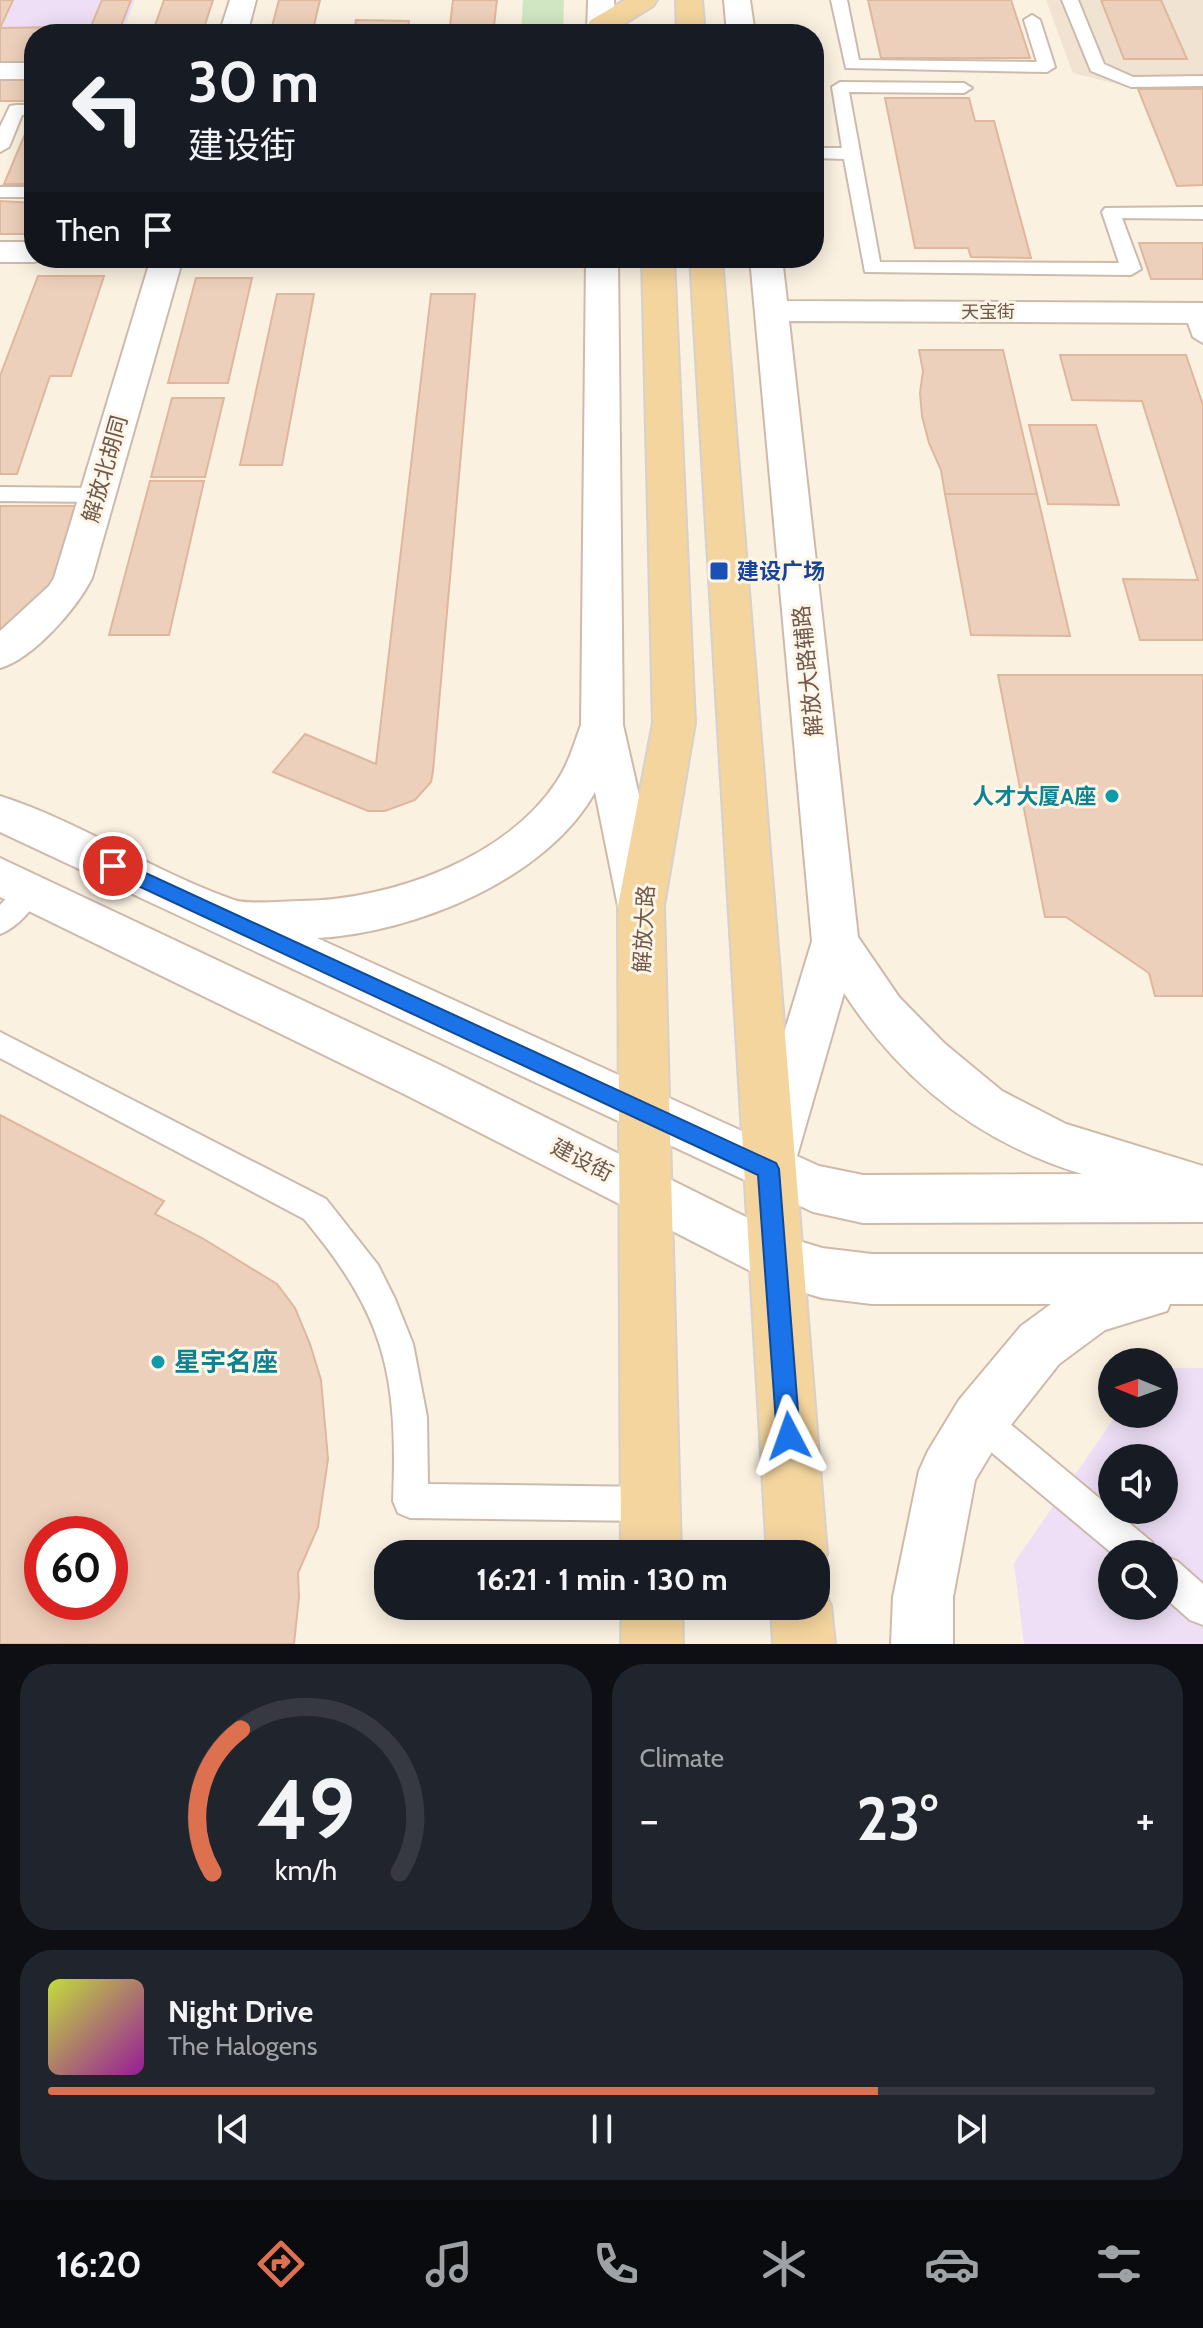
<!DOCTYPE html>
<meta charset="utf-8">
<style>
:root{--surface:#171b24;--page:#20242c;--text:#f1f3f6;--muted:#9ea1a6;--line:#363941;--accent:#dc704f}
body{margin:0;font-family:Cabin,"Noto Sans SC",sans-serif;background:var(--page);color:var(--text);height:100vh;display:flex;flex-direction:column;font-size:30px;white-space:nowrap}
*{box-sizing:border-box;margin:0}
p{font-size:26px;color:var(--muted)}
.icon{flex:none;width:44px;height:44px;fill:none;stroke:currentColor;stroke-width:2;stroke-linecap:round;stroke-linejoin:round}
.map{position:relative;height:1644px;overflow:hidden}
.sheet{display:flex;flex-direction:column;gap:20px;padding:20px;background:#0d0f14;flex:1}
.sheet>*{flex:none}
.banner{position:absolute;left:24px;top:24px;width:800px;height:244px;border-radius:32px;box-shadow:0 4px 20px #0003;background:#171b24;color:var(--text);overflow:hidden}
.needle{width:52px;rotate:271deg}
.controls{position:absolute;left:1098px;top:1348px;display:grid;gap:16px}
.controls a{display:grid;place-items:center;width:80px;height:80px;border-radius:50%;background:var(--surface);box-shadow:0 4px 20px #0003;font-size:40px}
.speed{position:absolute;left:24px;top:1516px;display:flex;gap:16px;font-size:40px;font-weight:700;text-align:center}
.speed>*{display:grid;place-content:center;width:104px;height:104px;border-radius:50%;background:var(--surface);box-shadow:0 4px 20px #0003;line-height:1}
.speed .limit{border:12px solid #d22;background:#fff;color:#111}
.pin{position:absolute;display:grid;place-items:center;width:68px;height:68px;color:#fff;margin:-34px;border:4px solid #fff;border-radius:50%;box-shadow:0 2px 8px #0007}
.me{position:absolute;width:88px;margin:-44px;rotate:356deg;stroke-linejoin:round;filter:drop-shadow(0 0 6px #0008)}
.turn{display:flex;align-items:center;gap:28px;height:168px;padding:0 32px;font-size:36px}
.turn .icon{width:104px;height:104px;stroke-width:2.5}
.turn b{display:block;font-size:56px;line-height:68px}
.then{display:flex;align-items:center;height:76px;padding:0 32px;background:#0003;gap:16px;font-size:30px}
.big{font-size:60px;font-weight:700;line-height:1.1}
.sheet .widget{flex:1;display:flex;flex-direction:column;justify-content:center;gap:12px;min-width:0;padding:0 28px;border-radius:32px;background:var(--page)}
.sheet .dial{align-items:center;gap:0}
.dial svg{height:208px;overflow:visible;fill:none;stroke:var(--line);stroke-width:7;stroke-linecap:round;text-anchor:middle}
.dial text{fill:var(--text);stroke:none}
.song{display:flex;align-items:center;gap:24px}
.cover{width:96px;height:96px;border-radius:12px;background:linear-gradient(135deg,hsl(70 70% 55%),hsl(300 70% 35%))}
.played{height:8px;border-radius:4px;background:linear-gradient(90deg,var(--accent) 75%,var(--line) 75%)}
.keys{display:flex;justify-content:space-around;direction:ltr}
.heat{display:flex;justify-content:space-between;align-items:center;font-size:44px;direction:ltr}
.sheet .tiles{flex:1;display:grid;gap:20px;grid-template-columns:1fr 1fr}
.widget:last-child{grid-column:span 2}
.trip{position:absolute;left:374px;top:1540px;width:456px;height:80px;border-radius:32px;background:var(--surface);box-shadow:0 4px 20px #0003;font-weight:700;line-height:80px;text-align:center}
.tabs{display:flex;height:128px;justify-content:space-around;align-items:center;background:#090b0e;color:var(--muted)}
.tabs .icon{width:56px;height:56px}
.tabs .selected{color:var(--accent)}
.tabs b{font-size:36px;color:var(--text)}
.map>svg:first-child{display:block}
</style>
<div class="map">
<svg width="1203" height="1644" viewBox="0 0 1203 1644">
<rect width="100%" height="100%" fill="#faf1e1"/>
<path fill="#f1e3d1" d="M1046 0H1203V86H1125L1073 73Z"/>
<path fill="#eedff6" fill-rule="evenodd" d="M0 0H135L122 34H34V64H0Z
M1164 1368H1203V1644H1024L1014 1563 1117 1414H1164ZM1112 1458H1164V1510H1112ZM1112 1554H1164V1606H1112Z"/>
<path fill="#d0e6c2" d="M523 0H564L563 34H521Z"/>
<path fill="#edd0bb" stroke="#dfb79d" stroke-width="2" fill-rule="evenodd" d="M0 0H13L0 28Z
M102 0H131L121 26H91Z
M164 0H213L202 34H152Z
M279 0H320L312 34H270Z
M453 0H497L493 34H449Z
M868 0H1011L1030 58H881Z
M1101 0H1161L1187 59H1124Z
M356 20 409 21 407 34H354Z
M121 26 118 34H34V62L0 63V28Z
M0 75H34V101H0Z
M1138 89H1203V185L1177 186Z
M885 98H969L975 121H994L1031 258 971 257 968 248H915Z
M33 115 34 184H4Z
M0 201 34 203 31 234H0Z
M1139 243H1203V279H1151Z
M38 276H104L71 376H50L17 474H0V376Z
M196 278H252L228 383H168Z
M277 294H314L282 465H240Z
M431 294H475L433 771 431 782 415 800 385 811H368L273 772 305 734 376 764Z
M919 350H1003L1037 494H945L941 470 929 443 922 416 920 393 923 371Z
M1060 355H1186L1203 405V640H1140L1123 579 1198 580 1142 401 1072 400Z
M172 398H224L205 477H151Z
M1029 425H1096L1119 505 1048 504Z
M150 481H204L169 635H109Z
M945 494H1037L1070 636 971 635Z
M0 506H75L51 587 0 634Z
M998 675H1203V996H1155L1149 973 1066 917H1045Z
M0 1115 164 1201 155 1214 202 1238 277 1284 295 1308 310 1344 321 1380 328 1459 318 1527 298 1573 299 1597 294 1644H0ZM42 1534H110V1602H42Z"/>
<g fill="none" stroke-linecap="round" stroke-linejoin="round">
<defs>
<path id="lane" d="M831 0H847L859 60 1037 62 1024 20 1032 15 1040 20 1055 67 1047 72 846 68Z
M1062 0H1078L1104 64 1133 77 1203 76V86L1131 87 1091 71Z
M840 82 964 83 972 88 964 93 849 92 880 262 1119 263 1102 212 1105 208 1203 207V219L1122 218 1141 269 1131 275 865 272 844 159 814 158V148H842L832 87Z
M16 105H34V115H22L9 147 0 152V127L10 106Z
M0 187H34V197H0Z
M1194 306 1203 311V343L1193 337 1184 312Z
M0 487 97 488 105 490 108 495 105 500 97 502 0 501Z
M31 879 40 882 44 890C36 906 17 928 0 934V905L22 882Z
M0 1032 326 1199 378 1265 395 1299 413 1344 427 1417 428 1484 650 1487 662 1492 667 1504 662 1516 650 1521 410 1518 398 1513 393 1501C398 1375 386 1317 304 1219L0 1058Z
M979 1403 991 1408 1152 1542 1158 1554H1113L967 1432 962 1420 967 1408Z
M1164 1556 1177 1561 1203 1584V1625L1190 1620 1164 1597Z"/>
<path id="street" d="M230 0H256L247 34H219Z
M0 63H34V79H0Z
M0 242H34V258H46L34 262H0Z
M151 258H183L92 578C77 608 33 659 0 668V631L49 586 54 578Z"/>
<path id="secondary" d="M588 0H614L615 34H587Z
M724 0H750L755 34H727Z
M586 258H618L623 725 664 906 657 919 641 925 625 919 618 906 595 792C546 880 413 933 317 938L753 1136 812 941 750 258H782L787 301 1203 303V323L789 321 858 937 899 997 944 1043 1002 1091 1066 1124 1203 1166V1222L863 1223 813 1212 0 832V796C81 822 154 872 234 900 248 905 284 901 301 901 390 900 506 859 557 781 569 763 574 744 581 725ZM844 993C902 1082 980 1143 1082 1174L863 1175 819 1166 797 1156Z
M0 858 440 1065 786 1237 822 1248 872 1254H1203V1304H1170L1167 1311 1105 1330 1059 1364 999 1440 975 1480 953 1597V1644H891L893 1597 919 1471 928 1451 959 1400 1021 1326 1051 1304H872L822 1298 776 1284 406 1095 0 897Z"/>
<path id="primary" d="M625 0H657L653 6 611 32H591L587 26 591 20Z
M676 0H702L705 34H677Z
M642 258H674L695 723 664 906 681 1554H621L618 906 653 723Z
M690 258H722L827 1554 816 1576V1554H767Z
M816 1582 822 1585 831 1606 835 1644H773L771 1606H816Z
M622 1606H682L683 1644H621Z"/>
</defs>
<use href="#lane" stroke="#ccbbac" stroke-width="4"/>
<use href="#street" stroke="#ccbbac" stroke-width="4"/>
<use href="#secondary" stroke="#cfbaaa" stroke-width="4"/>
<use href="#primary" stroke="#d7d0cc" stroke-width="4"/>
<use href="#lane" fill="#fff" fill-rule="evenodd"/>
<use href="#street" fill="#fff" fill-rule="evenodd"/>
<use href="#secondary" fill="#fff" fill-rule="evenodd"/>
<use href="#primary" fill="#f4d59e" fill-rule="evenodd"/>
</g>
<path fill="#1a73e8" stroke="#114b97" stroke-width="2" d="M113 858 776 1163 779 1169 800 1436 797 1444 789 1448 780 1444 777 1436 758 1175 106 871 104 866 106 860Z"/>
<rect fill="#1a4fb4" stroke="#fdf5e7" stroke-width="3" x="709" y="561" width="20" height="20" rx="4"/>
<g fill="#0f9aa8" stroke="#fdf5e7" stroke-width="3">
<circle cx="1112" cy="796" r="8"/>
<circle cx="158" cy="1362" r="8"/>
</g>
<g text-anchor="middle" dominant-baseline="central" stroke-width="6" stroke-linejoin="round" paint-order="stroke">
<g font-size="18" fill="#6f584a" stroke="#fdf5e7">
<text x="988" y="312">天宝街</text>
</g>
<g font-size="22" fill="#6f584a" stroke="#fdf5e7">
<text transform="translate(105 469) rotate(-74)">解放北胡同</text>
<text transform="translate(808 671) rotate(-96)">解放大路辅路</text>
<text transform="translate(644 929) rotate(-87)">解放大路</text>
<text transform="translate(582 1160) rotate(27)">建设街</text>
</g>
<g font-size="22" font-weight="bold" fill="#164399" stroke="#fdf5e7" text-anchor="start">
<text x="737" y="571">建设广场</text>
</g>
<g font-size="22" font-weight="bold" fill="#0d838f" stroke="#fdf5e7" text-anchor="end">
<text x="1096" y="796">人才大厦A座</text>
</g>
<g font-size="26" font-weight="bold" fill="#0d838f" stroke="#fdf5e7" text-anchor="start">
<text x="174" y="1362">星宇名座</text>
</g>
</g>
</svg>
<div class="controls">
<a><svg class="needle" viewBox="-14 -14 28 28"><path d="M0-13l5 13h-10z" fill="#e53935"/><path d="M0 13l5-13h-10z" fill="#9ea1a6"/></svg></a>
<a><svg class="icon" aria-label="sound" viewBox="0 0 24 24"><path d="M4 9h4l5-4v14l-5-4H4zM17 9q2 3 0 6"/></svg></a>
<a><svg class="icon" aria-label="search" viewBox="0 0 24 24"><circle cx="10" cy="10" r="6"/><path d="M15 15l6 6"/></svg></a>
</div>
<div class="speed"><div class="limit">60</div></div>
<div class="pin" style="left:113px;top:866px;background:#d93025"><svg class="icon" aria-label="arrive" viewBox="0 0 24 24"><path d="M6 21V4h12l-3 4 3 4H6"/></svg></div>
<svg class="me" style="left:789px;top:1436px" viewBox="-20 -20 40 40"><path d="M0-17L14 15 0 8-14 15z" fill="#1a73e8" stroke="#fff" stroke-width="4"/></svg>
<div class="trip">16:21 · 1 min · 130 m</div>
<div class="banner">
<div class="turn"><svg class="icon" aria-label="left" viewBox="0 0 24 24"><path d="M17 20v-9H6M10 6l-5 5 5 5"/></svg><div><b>30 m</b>建设街</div></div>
<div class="then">Then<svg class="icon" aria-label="arrive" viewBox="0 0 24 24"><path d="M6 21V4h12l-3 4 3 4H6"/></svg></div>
</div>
</div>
<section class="sheet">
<div class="tiles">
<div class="widget dial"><svg viewBox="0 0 100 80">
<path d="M14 69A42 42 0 1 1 86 69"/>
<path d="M14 69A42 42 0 0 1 25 14" stroke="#dc704f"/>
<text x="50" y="56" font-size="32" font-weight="700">49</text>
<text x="50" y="72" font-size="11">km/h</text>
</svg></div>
<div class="widget"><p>Climate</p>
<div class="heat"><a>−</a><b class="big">23°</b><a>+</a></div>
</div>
<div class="widget">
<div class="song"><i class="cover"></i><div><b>Night Drive</b><p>The Halogens</p></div></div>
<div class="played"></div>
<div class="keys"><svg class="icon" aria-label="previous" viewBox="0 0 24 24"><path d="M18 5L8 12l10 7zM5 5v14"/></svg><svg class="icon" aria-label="pause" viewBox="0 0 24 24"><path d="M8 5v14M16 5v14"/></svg><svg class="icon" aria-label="next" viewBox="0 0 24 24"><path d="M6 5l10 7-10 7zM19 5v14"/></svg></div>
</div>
</div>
</section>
<nav class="tabs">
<b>16:20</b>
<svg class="icon selected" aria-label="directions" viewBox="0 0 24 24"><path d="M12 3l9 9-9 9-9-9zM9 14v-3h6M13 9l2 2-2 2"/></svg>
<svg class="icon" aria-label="music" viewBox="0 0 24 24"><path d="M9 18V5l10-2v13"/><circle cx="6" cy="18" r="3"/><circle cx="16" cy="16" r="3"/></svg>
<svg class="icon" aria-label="phone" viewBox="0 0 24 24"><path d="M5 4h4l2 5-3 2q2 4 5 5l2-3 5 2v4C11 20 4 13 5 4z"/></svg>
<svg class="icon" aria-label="climate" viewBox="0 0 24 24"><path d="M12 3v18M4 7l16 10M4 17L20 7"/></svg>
<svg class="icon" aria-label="car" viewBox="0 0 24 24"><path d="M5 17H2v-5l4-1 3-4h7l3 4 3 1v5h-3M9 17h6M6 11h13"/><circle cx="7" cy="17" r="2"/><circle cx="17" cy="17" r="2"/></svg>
<svg class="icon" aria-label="filters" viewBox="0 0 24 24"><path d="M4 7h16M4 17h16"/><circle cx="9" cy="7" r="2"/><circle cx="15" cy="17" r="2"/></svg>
</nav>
